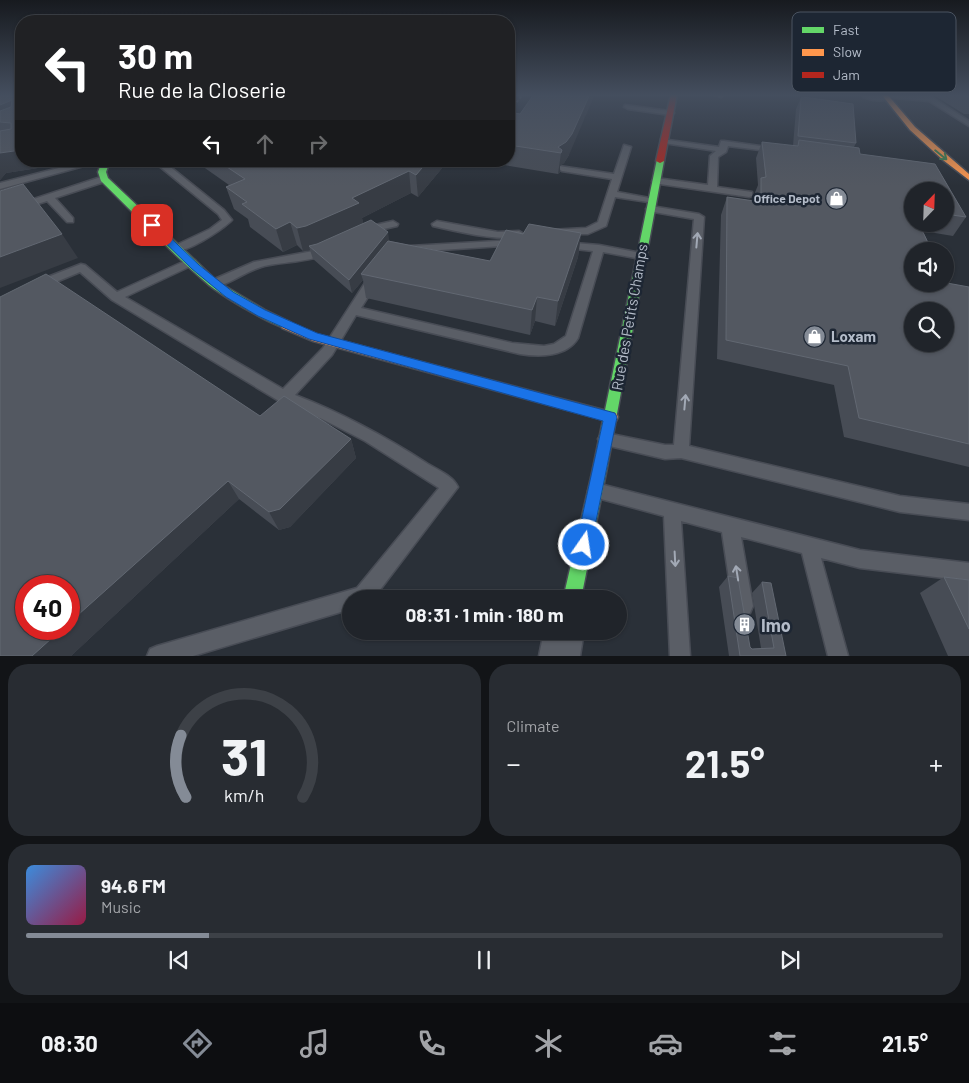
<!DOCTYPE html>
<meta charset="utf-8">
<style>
:root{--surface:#20242a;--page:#282c32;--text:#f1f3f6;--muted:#a2a4a8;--line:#3d4147;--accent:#848b96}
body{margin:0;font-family:Barlow,sans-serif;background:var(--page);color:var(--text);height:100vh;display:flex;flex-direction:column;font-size:19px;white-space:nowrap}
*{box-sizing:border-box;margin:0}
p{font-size:16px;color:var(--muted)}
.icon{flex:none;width:28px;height:28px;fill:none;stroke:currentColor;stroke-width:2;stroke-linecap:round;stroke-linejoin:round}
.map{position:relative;height:656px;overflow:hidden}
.details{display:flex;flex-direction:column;gap:8px;padding:8px;background:#121417;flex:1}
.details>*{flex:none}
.guide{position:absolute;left:15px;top:15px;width:500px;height:152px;border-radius:20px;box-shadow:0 1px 4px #0004,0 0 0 1px var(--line);background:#202124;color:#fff;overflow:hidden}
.needle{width:32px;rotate:23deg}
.buttons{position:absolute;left:904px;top:182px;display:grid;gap:10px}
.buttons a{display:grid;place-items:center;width:50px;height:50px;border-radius:50%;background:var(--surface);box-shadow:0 1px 4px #0004,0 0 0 1px var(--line);font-size:25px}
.speed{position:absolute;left:15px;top:575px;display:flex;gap:10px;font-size:25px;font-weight:700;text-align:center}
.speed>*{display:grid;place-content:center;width:65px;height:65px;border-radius:50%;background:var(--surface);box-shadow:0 1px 4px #0004,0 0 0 1px var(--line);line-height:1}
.speed .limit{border:8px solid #d22;background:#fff;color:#111}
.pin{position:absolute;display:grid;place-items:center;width:42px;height:42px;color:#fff;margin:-21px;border-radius:10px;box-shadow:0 2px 8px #0006}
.me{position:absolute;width:55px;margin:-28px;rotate:13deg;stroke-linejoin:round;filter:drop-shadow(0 0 4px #0008)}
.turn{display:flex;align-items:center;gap:18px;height:105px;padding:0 20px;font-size:22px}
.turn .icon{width:65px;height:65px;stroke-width:2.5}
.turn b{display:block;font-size:35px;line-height:42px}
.lanes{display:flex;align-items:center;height:48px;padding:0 20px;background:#0003;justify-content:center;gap:25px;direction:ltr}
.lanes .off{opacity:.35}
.big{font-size:38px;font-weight:700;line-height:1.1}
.details .tile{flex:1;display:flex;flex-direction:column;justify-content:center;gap:8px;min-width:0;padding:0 18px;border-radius:20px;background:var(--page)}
.details .dial{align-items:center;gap:0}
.dial svg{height:130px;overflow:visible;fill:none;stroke:var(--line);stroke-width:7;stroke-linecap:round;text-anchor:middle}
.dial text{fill:var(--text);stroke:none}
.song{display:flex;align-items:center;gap:15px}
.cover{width:60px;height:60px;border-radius:8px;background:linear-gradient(135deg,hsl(210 70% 55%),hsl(340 70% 35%))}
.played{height:5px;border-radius:2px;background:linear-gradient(90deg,var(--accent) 20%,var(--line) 20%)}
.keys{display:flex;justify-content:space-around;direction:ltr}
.heat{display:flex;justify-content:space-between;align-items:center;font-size:28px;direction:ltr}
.details .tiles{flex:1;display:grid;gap:8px;grid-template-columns:1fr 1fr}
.tile:last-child{grid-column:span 2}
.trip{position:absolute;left:342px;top:590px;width:285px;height:50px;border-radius:25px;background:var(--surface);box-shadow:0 1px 4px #0004,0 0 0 1px var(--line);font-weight:700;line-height:50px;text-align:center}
.tab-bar{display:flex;height:80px;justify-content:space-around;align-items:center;background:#0d0e11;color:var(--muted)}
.tab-bar .icon{width:35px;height:35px}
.tab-bar .on{color:var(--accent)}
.tab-bar b{font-size:22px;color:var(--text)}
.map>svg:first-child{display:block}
</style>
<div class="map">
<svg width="969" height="656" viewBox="0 0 969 656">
<rect width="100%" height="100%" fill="#2a3038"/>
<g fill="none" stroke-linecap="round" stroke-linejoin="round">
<defs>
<path id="lane" d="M711 94H724V95L721 97Z
M886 94 922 96 920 94H927L969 121V126L929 101 884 97 883 96Z
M625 105 670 111 674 113 670 115 628 109 624 107Z
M661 139 719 147 721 141H724L775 148 779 150 775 152 728 146 726 152 718 157 717 187 752 192V196L749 197 653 183 652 181 656 178 708 185 710 156 716 151 664 143H661Z
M624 145 631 147 617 192 655 199V203L615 197 606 226 588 234H550V230L586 228 598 222 612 179 562 171 558 168 559 166 614 174Z
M86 161H102L0 189V183Z
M153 161H163L224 210 232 220 230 222C220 231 186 254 172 251L171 249 172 247 210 229 222 220 218 214Z
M104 176 108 179 107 181 55 198 73 218V222H67L47 201 0 216V210Z
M651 206 699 214 704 217 689 446 900 496 969 504V520L900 512 681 458 665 459 601 444 598 439 601 434 606 433 665 445H674L694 219 648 211 646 209Z
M393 221 398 224 397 226 366 233 361 230 362 228Z
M437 221 498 232 519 231 524 234C511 245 451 230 433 226L432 224Z
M514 240 518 241 519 243 518 245 410 252 405 249 410 246Z
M562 242 599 245 641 253 646 256 641 259 603 252 578 338C567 357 539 357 520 354L356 315 332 355 295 395C342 413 386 437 428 464 438 470 453 476 458 487L373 599H351V609L193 656H147L150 649 157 646 357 588 439 488 365 441 322 419 279 401 112 300 80 272 39 289 33 285 35 282 81 264 85 265 117 292 187 260H195L196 262 195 264 125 297 283 389 323 348 370 275 374 274 380 278 361 308 512 343 544 346 554 344 566 336 593 251 558 247 557 245 558 243Z
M328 246 333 249C319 263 281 261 261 267 245 272 231 283 214 288L208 284 210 281 254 262 313 251Z
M596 483 860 550 969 563V581L860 568 821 558 848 656H828L802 553 741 537 753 606 750 613 743 616 736 613 733 606 722 532 681 521 690 656H670L664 516 590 496 588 491 590 486Z"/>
<path id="street" d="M860 94H891L893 96C887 103 866 101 860 94Z
M544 631H584L580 656H539Z"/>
<path id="fast" d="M657 159 664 161 606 473 581 599H563L592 473Z
M102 161H110L106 172 108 178 218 282 265 310 290 322 292 325 290 328C279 331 220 294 209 285 172 254 136 215 101 181L98 172Z"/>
<path id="slow" d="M881 94H887L915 127 969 174V180L943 160 910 130Z
M286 321 316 334 611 412 616 413 618 417 616 421 611 422 313 341 282 328 280 325 282 322Z"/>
<path id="jam" d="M671 94H677L664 161 660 163 656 161Z"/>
</defs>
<use href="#lane" stroke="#484c55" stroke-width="3"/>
<use href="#street" stroke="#484c55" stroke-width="3"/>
<use href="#fast" stroke="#484c55" stroke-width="3"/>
<use href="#slow" stroke="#484c55" stroke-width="3"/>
<use href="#jam" stroke="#484c55" stroke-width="3"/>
<path stroke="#5c6268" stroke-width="2" stroke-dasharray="2.5 2.5" stroke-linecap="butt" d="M528 94 537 96
M513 116V107L523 94"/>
<use href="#lane" fill="#5a5e66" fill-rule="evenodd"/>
<use href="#street" fill="#5a5e66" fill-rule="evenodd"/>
<use href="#fast" fill="#63d668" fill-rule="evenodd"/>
<use href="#slow" fill="#ff974d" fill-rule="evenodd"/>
<use href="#jam" fill="#b3261e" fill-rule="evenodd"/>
</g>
<path fill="#474c55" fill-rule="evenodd" d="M0 94 38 168 6 173 0 180Z
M932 94H969V114H964Z
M803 97 853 104 856 143 854 147 859 148 860 154 935 164 966 217 953 236 923 231 932 251H912V284H945V280L947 283 969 287V467L844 437 834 385 717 359 721 215 727 197 754 201V195L758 185 756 158 762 142 793 146 796 109 801 98ZM912 191H945V224H912ZM912 311H945V344H912Z
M509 112 569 155 564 163 560 166V172L558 174 479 161H509Z
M195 161H448L418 197 411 193 362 218 363 223 390 241 490 261 523 234 581 233 578 257 555 326 535 321 530 335 366 298 363 280 352 293 313 259 310 250 303 251 297 245 283 252 250 227 248 219 234 209 226 187 229 185Z
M260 416 351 439 356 458 290 527 279 530 239 499 71 656H0Z
M728 576 750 647 752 649 761 648 752 593 762 582 786 656H729L719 587Z
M944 577 969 580V656H948L920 593Z"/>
<path fill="#373c44" d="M590 94H595L569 155 564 163 560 166V172L558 174 561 153 558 147Z
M12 100 21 115 0 116V105Z
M21 150V161H42L38 168 6 173 0 180V153Z
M428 161H448L418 197 416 175Z
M409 171 411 193 362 218 364 226 312 249 309 246 310 250 303 251 297 228 352 198Z
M290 222 297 245 283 252 276 229Z
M388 232 390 245 361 274 363 280 352 293 349 280Z
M581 233 578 257 555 326 558 301Z
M62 234 78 258 0 288V257Z
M537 297 535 321 530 335 532 310Z
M351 439 356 458 290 527 279 530 269 512Z
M228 481 239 499 71 656H32L62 629H69V623Z"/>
<path fill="#535861" stroke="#626872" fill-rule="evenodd" d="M0 94H21V150L0 153V131L11 129V123L0 122V111L11 107 12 100 0 105Z
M534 94H590L572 134 566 142 558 147 562 150 561 153 509 145V112L520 114Z
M963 94H969V97Z
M803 97 853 104 856 143 798 136 801 98Z
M799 140 859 148 860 154 935 164 966 217 945 214V191H912V224H919L932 251H912V284H945V280L947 283 969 287V444L859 418 848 366 726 340 727 197 761 202V178L766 177 762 142 798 146ZM912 311H945V344H912Z
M218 161H428L416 175 409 171 352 198 359 203 306 226 297 228 290 222 276 229 242 204 247 202 226 187 245 179Z
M23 184 62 234 0 257V191Z
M371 220 388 232 349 280 309 246 317 244Z
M529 224 581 233 558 301 537 297 532 310 361 274 388 241 490 261 506 230 523 234Z
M46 274 260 416 284 396 351 439 280 509 269 512 228 481 69 623V586H26V629H62L32 656H0V297Z
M728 576 738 578 750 647 752 649 774 648 762 582 771 583 786 656H740Z
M944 577 969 580V629Z"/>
<defs><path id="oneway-shaft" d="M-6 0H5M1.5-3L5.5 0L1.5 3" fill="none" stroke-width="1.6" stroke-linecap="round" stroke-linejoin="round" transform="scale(1.25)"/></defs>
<use stroke="#407e4e" href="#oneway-shaft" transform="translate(941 155) rotate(39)"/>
<g stroke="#a2a9b5">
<use href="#oneway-shaft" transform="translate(697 240) rotate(-85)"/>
<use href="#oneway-shaft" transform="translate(685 402) rotate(-85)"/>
<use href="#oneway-shaft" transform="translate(675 559) rotate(87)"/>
<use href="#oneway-shaft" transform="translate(737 573) rotate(-99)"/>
</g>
<linearGradient id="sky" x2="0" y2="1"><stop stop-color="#171a1f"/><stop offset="0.51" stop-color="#444e5e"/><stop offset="1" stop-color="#444e5e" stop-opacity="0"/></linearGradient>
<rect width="969" height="186" fill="url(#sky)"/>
<path fill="#1a73e8" stroke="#114b97" d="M149 223H155L199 265 233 292 265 310 317 333 615 413 617 417 590 551 584 553 578 551 576 545 603 421 309 339 258 316 226 297 192 269 149 227Z"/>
<defs>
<symbol id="shop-disc" viewBox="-11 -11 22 22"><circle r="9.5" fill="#848b96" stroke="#1d2633"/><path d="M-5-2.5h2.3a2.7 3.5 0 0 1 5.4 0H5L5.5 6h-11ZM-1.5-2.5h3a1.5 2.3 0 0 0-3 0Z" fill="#fff"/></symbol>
<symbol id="building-disc" viewBox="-11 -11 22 22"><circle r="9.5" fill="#848b96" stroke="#1d2633"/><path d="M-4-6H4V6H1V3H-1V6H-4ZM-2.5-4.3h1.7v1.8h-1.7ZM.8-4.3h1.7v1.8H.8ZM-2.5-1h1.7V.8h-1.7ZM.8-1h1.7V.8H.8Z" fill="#fff"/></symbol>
</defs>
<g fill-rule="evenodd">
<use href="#shop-disc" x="824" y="186" width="25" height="25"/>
<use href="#shop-disc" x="802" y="324" width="25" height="25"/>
<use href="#building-disc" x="732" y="612" width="25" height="25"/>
</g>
<g text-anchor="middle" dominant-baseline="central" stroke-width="5" stroke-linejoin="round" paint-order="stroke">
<g font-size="12" font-weight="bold" fill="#b4bcc9" stroke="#1d2633" text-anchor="end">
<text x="820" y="198">Office Depot</text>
</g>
<g font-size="15" fill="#b4bcc9" stroke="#1d2633">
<text transform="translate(629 317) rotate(-80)">Rue des Petits Champs</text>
</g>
<g font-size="15" font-weight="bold" fill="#b4bcc9" stroke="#1d2633" text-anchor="start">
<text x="831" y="336">Loxam</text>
</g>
<g font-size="18" font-weight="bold" fill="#b4bcc9" stroke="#1d2633" text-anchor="start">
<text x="761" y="625">Imo</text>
</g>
</g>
<rect x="792" y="12" width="164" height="80" rx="8" fill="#1d2633" stroke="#4a5360" stroke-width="1"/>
<rect x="802" y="27" width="22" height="6" fill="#63d668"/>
<rect x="802" y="49" width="22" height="7" fill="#ff974d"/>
<rect x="802" y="72" width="22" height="6" fill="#b3261e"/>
<g font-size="14" fill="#b4bcc9">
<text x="833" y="35">Fast</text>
<text x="833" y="57">Slow</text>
<text x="833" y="80">Jam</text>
</g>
</svg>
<div class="buttons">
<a><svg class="needle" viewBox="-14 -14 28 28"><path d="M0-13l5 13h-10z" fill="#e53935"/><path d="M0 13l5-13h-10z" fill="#a2a4a8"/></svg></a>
<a><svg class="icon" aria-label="sound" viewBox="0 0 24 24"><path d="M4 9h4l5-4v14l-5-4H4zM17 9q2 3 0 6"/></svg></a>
<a><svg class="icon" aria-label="search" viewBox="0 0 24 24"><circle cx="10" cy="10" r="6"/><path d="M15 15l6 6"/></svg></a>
</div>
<div class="speed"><div class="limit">40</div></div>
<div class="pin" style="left:152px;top:225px;background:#d93025"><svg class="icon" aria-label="arrive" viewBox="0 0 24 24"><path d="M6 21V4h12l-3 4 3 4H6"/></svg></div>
<svg class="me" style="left:584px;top:545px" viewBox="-20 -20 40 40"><circle r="17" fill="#1a73e8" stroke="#fff" stroke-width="3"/><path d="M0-11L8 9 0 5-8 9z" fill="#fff"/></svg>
<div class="trip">08:31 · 1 min · 180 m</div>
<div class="guide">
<div class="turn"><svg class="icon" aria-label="left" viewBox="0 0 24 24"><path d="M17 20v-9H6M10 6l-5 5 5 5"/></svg><div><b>30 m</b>Rue de la Closerie</div></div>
<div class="lanes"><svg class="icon" aria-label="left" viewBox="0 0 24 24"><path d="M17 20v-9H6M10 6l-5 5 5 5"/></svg><svg class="icon off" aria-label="ahead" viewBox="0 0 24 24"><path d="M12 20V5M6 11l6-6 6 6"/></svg><svg class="icon off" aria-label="right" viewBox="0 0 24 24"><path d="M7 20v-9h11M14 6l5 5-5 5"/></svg></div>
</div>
</div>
<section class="details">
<div class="tiles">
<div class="tile dial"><svg viewBox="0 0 100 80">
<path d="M14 69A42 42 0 1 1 86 69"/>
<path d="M14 69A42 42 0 0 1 11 31" stroke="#848b96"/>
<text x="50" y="56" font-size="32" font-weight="700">31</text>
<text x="50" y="72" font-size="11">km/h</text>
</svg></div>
<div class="tile"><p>Climate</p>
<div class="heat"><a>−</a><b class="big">21.5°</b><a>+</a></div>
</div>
<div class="tile">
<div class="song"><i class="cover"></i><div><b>94.6 FM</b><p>Music</p></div></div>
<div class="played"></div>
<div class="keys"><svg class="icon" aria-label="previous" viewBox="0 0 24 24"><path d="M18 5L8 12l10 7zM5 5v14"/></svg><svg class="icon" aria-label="pause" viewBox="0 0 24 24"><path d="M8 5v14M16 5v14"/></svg><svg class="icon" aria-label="next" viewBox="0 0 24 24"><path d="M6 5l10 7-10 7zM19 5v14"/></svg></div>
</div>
</div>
</section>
<nav class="tab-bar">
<b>08:30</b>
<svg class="icon on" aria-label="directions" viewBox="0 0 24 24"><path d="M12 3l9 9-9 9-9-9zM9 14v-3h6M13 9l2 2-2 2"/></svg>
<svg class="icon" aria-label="music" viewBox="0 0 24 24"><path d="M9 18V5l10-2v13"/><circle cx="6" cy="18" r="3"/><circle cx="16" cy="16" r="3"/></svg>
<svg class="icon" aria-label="phone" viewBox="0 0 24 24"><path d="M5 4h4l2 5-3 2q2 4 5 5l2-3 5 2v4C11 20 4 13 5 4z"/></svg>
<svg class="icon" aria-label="climate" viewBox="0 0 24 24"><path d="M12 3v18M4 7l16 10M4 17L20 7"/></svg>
<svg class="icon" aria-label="car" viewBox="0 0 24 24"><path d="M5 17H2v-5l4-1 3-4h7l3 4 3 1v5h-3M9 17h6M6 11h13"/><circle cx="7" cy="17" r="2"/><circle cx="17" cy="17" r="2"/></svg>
<svg class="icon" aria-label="filters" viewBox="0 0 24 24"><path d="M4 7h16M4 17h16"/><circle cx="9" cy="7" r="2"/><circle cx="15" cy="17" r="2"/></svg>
<b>21.5°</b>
</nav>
